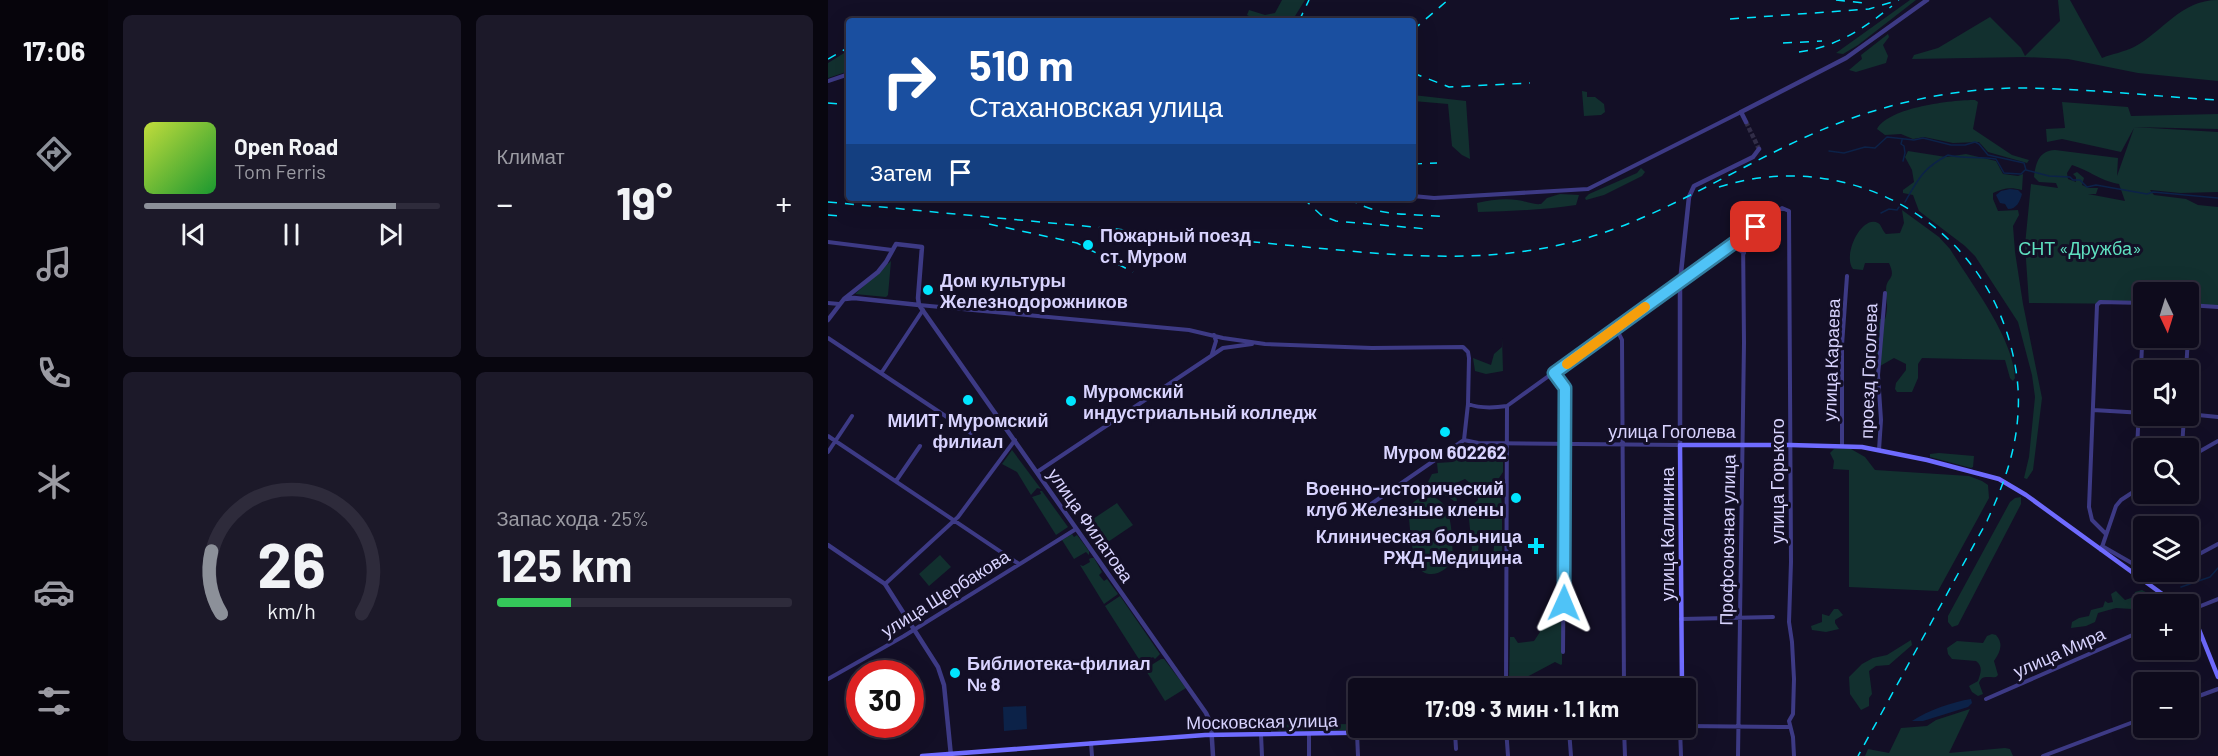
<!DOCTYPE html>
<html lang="ru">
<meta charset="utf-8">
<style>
:root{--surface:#0e0b1c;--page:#1c1929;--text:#f1f3f6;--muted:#9b9ba3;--line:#2e2b3b;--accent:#8c9099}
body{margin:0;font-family:Barlow,sans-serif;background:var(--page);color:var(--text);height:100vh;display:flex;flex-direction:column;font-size:22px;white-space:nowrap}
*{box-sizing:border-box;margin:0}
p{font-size:20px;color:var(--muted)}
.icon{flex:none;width:33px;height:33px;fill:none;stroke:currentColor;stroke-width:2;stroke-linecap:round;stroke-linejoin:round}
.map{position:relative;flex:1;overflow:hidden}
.panel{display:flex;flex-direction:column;gap:15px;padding:15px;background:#08060f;width:720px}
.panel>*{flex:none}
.banner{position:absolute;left:18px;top:18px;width:570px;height:183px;border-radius:6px;box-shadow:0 6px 24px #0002,0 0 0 2px var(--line);background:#1a4fa0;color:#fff;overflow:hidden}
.needle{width:39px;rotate:176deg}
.buttons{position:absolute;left:1305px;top:282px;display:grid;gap:12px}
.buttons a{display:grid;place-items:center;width:66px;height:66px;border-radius:6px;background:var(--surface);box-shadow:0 6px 24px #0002,0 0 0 2px var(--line);font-size:30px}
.speed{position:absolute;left:18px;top:660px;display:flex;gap:12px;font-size:30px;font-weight:700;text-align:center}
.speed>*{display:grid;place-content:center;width:78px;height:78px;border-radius:50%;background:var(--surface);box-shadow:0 6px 24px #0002,0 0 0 2px var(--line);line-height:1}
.speed .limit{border:9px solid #d22;background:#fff;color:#111}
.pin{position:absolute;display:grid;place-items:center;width:51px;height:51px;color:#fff;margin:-26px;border-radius:12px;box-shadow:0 3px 9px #0006}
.me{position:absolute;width:66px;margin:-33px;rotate:1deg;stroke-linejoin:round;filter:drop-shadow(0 0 4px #0008)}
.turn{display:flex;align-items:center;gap:21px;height:126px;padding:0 24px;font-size:27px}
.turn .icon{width:78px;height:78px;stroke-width:2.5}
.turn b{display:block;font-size:42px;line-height:51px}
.then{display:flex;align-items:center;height:57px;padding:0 24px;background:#0003;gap:12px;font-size:22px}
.big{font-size:45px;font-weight:700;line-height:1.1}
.panel .card{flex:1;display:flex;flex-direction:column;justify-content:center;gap:9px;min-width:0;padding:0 21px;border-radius:9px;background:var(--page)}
.panel .dial{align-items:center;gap:0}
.dial svg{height:156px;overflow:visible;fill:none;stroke:var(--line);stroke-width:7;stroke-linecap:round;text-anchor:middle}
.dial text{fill:var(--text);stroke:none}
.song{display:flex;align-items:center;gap:18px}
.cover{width:72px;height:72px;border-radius:9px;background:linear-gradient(135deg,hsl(70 70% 55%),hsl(130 70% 35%))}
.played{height:6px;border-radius:3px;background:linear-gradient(90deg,var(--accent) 85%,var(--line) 85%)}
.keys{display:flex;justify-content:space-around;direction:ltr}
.heat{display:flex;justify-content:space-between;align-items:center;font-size:33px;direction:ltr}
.charge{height:9px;border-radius:4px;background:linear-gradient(90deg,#34c759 25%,var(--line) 0)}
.panel .tiles{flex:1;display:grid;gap:15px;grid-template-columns:repeat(2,1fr)}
.trip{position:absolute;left:520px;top:678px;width:348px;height:60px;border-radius:6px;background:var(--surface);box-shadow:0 6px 24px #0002,0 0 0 2px var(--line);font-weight:700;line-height:60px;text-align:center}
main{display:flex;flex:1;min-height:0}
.menu{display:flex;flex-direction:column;width:108px;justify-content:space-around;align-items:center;background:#06040b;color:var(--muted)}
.menu .icon{width:42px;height:42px}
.menu .selected{color:var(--accent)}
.menu b{font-size:27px;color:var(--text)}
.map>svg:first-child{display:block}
</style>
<main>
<nav class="menu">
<b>17:06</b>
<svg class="icon selected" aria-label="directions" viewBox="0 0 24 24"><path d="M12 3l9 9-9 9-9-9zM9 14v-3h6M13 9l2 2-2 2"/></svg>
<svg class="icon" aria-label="music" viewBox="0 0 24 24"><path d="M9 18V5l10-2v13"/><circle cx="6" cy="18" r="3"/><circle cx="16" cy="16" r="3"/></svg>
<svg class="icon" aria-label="phone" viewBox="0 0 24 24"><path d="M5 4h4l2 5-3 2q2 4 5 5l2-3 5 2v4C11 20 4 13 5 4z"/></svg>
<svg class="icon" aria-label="climate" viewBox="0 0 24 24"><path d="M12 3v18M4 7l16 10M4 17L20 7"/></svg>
<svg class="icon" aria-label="car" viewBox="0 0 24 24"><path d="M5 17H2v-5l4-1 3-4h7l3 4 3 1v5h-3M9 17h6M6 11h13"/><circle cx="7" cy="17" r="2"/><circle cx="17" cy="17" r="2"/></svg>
<svg class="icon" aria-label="filters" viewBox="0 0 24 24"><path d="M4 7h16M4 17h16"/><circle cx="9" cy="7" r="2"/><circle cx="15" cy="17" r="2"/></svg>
</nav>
<section class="panel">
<div class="tiles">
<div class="card">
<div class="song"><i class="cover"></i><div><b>Open Road</b><p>Tom Ferris</p></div></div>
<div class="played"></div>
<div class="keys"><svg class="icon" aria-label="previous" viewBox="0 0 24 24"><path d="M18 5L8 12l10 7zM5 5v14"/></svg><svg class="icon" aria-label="pause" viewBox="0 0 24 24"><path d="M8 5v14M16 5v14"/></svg><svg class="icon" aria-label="next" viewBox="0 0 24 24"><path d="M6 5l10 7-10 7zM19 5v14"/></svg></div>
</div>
<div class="card"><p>Климат</p>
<div class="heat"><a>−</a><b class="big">19°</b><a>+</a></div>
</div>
<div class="card dial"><svg viewBox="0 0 100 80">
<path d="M14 69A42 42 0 1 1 86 69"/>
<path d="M14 69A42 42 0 0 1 9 37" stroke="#8c9099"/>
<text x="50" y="56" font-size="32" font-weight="700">26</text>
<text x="50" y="72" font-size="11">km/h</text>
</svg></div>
<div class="card"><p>Запас хода · 25%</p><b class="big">125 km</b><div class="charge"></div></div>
</div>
</section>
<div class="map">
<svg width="1390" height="756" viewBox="0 0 1390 756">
<rect width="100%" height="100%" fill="#130f26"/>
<path fill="#12302f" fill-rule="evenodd" d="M454 0H477L464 21H430L419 15 421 10 437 15 447 13Z
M1082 0H1088L1030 45 1015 54 1008 53Z
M1230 0H1242L1274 58C1284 54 1296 52 1306 47 1335 32 1352 0 1390 0V81L1310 73 1240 59 1196 57 1084 59 1086 55 1110 48 1162 17 1193 48 1197 56 1232 21Z
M1060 34 1061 37 1055 45 1060 56 1058 63 1028 72 1021 70 1034 59 1033 55Z
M21 50V71L0 78V63Z
M754 91 759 92V97H767L776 104 777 112 773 115 756 116Z
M585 95 638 101 642 159 634 155 624 146 620 104 585 101Z
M1147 100 1150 102 1145 129 1184 155 1201 160 1199 163 1160 152 1151 142 1125 143 1096 137 1085 139 1073 134 1057 135 1049 129C1061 107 1124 100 1147 100Z
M1234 102 1300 107 1303 116 1390 114V129L1305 127 1390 132V192L1352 193 1322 190 1326 195 1358 199 1370 205 1390 207V305H1361L1360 292H1316L1315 304 1201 303 1197 245 1203 184 1230 188 1228 183 1211 182 1206 177C1208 162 1211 151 1227 150L1290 158 1289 176 1306 128 1293 152 1234 139 1219 142 1218 129 1237 128ZM1244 165C1263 171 1270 180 1291 184L1297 201 1260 194H1268L1270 188H1261L1254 185 1256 178 1249 172 1245 174 1248 177V182L1240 179 1239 173Z
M1080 151 1118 157 1138 154 1168 161 1175 174 1190 176 1195 174 1194 190C1182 187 1176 188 1165 193V199L1170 211 1190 210 1191 215 1185 226 1187 252 1195 304 1214 398 1205 470 1199 479 1196 478 1201 457 1207 397 1204 375 1190 322 1147 256 1137 246 1091 211 1085 195 1075 193V190L1086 182 1084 170 1077 157Z
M813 168 817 172 814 176 776 195 758 200 757 198 761 194 809 173Z
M732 194 751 195 748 205C716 210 683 211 650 212L649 203C662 200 677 198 689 200 698 201 704 205 713 204L719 198Z
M1074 210 1111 237 1122 249C1144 285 1185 337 1187 378L1185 381 1182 378 1177 360 1094 358 1090 364V378L1084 392H1069L1067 389 1068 383 1078 370V364L1066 358 1052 366 1044 361 1037 322 1039 319H1057C1061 305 1058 303 1058 290 1058 276 1069 281 1061 263H1037L1035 270 1025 269C1014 255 1034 214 1050 223 1053 224 1055 232 1058 234L1072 233 1076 223Z
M63 261 60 295 58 297 27 294Z
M674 338 675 371 658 374 647 371 645 358 663 365 666 354 674 347Z
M641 448 675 450V472L671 478 674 506V558L673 564 668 567 663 565C662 555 671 547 662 539L651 544 650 551 655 562C649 568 645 568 638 564L644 549 640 509 650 500C650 491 644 484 637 479L626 484 629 501H626C619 495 605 490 600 482L604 474 610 473 609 463 624 462 632 452Z
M1006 449H1023L1037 457 1047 470 1141 476 1154 481 1160 485 1161 498 1110 591 1021 587V470L1005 469 1006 461 1002 453Z
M184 450 213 489 209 488 203 495 189 472 174 464Z
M1111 453 1146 456 1145 467 1143 468 1102 457V454Z
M212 491H214L240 527 228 535 204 497 213 494Z
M597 496C627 496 623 535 625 556 622 573 596 583 588 563 585 558 580 517 581 511 582 503 590 498 597 496Z
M1193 497V504L1130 625 1124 627 1120 622V616L1182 502 1187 498Z
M289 503 305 525 271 548V544L256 525Z
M244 534 246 537 249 535 261 551V555L258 552 246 559 234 540Z
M112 555 123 567 101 586 91 574Z
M263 558H266L274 572 271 575 276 581 279 579 290 594 276 604 252 565 255 566 262 562 261 559Z
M1314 590 1325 596 1330 604H1316L1315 607 1304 609 1288 608 1270 613 1267 622 1258 626 1243 628 1244 622 1251 618 1261 616 1263 610 1275 607 1277 601 1280 603 1285 602 1283 594 1288 591 1297 600 1306 597 1307 592Z
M292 596 332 654 327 659 325 657 314 664 277 606Z
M1006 609H1010L1015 615 1007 620V623L1011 629 998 632 984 630 983 626 994 622V614L1001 616Z
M734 622V664L733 665 727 662 693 680H681L682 637H686L690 643 706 641 712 632 709 625 718 627 723 623Z
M1164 634 1168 635C1176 644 1172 652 1166 661L1170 675 1168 677C1161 678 1154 674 1151 683L1155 694 1150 696 1144 692 1141 686 1150 681C1152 674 1156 667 1148 661L1124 659 1120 654 1119 648 1129 641 1155 643 1159 636Z
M1083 640 1084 645 1061 665 1048 666 1041 671 1044 694 1041 698V706L1033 710 1022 694 1021 677 1034 664 1045 658 1059 655Z
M333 659H336L358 688 337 701 317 669Z
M1142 709 1121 753 1177 748 1182 749 1185 756H1037L1040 749 1061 753 1073 728 1099 726 1108 720Z
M531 724V728H610L608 729 436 731 425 730 423 725Z"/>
<path fill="#0c2248" d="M1182 189 1190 190 1194 194C1192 201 1189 209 1180 209L1177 204 1172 203 1168 195 1173 191Z
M1143 699 1144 703 1140 707 1095 721H1084C1101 710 1124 702 1143 699Z
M198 706 199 729 176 731 175 707Z"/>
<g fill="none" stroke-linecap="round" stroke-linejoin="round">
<path stroke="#0c2248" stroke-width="1.5" d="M1074 140 1073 144 1076 146 1077 153 1075 161
M1001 151 1016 153 1037 147 1047 148 1059 137 1086 140 1095 138 1123 145H1137L1147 142 1151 144 1160 155 1196 163 1198 170 1221 176 1242 177 1245 180H1252L1259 187 1268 185 1319 194 1325 192 1390 198
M1077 202C1090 179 1095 168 1120 155 1136 159 1152 156 1168 159L1176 173 1193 174 1197 170
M1053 213 1061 209 1069 210 1071 207
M1353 587 1382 577 1390 568"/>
<path stroke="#312d47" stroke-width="4.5" stroke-dasharray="4.5 2" stroke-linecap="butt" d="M918 122 931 149"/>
<path stroke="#3d3a85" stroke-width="4" d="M0 81 21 74
M585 196 606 198 760 189 913 112
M0 242 64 250
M903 244 916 253
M0 303 11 304
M91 305 361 330 395 338 437 344 544 348 635 347 640 352 641 358 640 404 636 440
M1360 305 1390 307
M788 328 794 340 796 688
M0 338 143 433
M384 354 388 341 386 335
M1358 370 1360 338
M54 372 95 310
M726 373 737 388 735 652
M640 404C653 409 666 408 679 406L954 208 961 211 963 562 961 622 964 642 966 679 965 714 961 721 965 737 966 756
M1265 410 1316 413
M1360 414 1390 417
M0 436 191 564
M1014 446V345L1019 276
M1354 448 1356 416
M1051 450 1053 420 1050 375 1057 293
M0 452 24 416
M1360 458 1390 441
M209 472 395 348 424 344
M68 481 92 446
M1307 491 1316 305
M530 513 636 440 650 443 852 445
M1278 534 1264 520 1261 507 1269 305 1272 302 1316 303
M1274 546 1316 570
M1273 550 1288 506 1293 500 1316 485
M1360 560 1390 544
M1320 572H1333
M57 584 130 517 187 440
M1360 611 1390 599
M853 619 945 617
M0 679 76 636 248 529
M678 688 679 406
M1158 699 1316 630
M1360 700 1390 689
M858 726 961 727
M678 728 680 756
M796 728 797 756
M852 728 853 756
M741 730 743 756
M627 732 628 749
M529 733 530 756
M433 734 434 756
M481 734V756
M263 743 264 756
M910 756 916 343 915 236
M1215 756 1316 718"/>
<path stroke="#3d3a85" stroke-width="4.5" d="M918 122 913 112 1018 58 1099 0
M17 299 26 298 91 305
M0 320 16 299 50 272 58 262 68 244 94 247 90 298 91 305 378 713 383 724 385 756
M852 445V282L861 197 866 186 925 157 931 149
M0 545 57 584 110 667 116 685 123 756"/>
<path stroke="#6f6bff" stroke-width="4.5" d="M1360 614 1368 622 1390 677
M854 688 852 445H962L1034 447 1099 460 1171 479 1198 495 1348 604
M94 756 377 735 847 728"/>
<path stroke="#00e5ff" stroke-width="1.5" stroke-dasharray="9 8" stroke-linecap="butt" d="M1008 0 1036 3
M902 19 1041 9 1071 0
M471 21 481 0
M585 30 620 0
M955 43 994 41
M971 52C1008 47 1035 29 1064 6
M0 59 21 47
M585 73 621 87 702 83
M0 103 21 105
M585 164 609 163
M891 187C1010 149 1140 212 1179 333 1187 358 1192 386 1190 413 1188 452 1175 486 1159 521L1030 756
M475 198 493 215 508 221 599 229
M521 198C548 218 585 213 618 217
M0 202 532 252C632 260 715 260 809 220 892 185 968 132 1056 108 1097 96 1143 89 1186 88 1254 88 1322 96 1390 100
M0 215 13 216
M161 224 249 243 305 272"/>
</g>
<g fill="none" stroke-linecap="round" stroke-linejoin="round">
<defs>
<path id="route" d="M736 603 737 388 726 373 928 227"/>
</defs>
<use href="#route" stroke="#337fa1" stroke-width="15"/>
<use href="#route" stroke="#4fc3f7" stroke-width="10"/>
<path stroke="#f59e0b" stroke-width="10" d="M739 364 817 307"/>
</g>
<g fill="#00e5ff" stroke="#130f26" stroke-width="2">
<circle cx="260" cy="245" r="6"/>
<circle cx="100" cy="290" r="6"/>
<circle cx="140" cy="400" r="6"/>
<circle cx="243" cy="401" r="6"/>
<circle cx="617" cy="432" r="6"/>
<circle cx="688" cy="498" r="6"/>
<path d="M705 537h6v6h6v6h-6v6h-6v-6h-6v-6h6z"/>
<circle cx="127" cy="673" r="6"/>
</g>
<g text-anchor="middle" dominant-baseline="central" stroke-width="6" stroke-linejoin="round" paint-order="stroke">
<g font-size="18" font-weight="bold" fill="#d9d4ff" stroke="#130f26" text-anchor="start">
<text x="272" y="235">Пожарный поезд<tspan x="272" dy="21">ст. Муром</tspan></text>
<text x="112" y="280">Дом культуры<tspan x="112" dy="21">Железнодорожников</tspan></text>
<text x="255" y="391">Муромский<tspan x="255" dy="21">индустриальный колледж</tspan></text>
<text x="140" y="420" text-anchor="middle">МИИТ, Муромский<tspan x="140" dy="21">филиал</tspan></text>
<text x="617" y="452" text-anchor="middle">Муром 602262</text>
<text x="676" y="488" text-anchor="end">Военно-исторический<tspan x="676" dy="21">клуб Железные клены</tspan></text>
<text x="694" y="536" text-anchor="end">Клиническая больница<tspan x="694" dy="21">РЖД-Медицина</tspan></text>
<text x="139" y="663">Библиотека-филиал<tspan x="139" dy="21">№ 8</tspan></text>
</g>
<g font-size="18" fill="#5fe0c0" stroke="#130f26">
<text x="1252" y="248">СНТ «Дружба»</text>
</g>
<g font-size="18" fill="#d9d4ff" stroke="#130f26">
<text transform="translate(1003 360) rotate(-88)">улица Караева</text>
<text transform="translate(1040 371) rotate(-88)">проезд Гоголева</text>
<text x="844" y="431">улица Гоголева</text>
<text transform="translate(949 481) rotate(-90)">улица Горького</text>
<text transform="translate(263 525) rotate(55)">улица Филатова</text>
<text transform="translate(839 534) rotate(-90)">улица Калинина</text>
<text transform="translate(899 540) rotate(-89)">Профсоюзная улица</text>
<text transform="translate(117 593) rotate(-32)">улица Щербакова</text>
<text transform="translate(1231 652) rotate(-24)">улица Мира</text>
<text transform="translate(434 721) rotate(-1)">Московская улица</text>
</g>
</g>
</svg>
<div class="buttons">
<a><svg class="needle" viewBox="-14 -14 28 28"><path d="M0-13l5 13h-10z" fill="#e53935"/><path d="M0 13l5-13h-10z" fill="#9b9ba3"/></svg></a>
<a><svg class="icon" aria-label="sound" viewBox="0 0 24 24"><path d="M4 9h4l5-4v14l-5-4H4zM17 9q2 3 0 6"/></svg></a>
<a><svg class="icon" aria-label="search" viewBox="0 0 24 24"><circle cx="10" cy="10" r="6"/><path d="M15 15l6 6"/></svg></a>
<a><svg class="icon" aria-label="layers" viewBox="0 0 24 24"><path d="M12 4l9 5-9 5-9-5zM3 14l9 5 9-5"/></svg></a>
<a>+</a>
<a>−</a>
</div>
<div class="speed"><div class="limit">30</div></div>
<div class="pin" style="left:928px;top:227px;background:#d93025"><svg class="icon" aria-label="arrive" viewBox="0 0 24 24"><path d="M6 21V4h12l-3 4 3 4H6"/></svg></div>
<svg class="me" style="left:736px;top:603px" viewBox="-20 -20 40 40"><path d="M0-17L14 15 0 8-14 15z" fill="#4fc3f7" stroke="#fff" stroke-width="4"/></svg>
<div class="trip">17:09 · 3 мин · 1.1 km</div>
<div class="banner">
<div class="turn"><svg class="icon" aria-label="right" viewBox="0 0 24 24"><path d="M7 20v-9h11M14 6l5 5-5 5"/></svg><div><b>510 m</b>Стахановская улица</div></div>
<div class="then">Затем<svg class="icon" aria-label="arrive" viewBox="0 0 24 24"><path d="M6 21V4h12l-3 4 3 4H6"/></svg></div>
</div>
</div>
</main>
